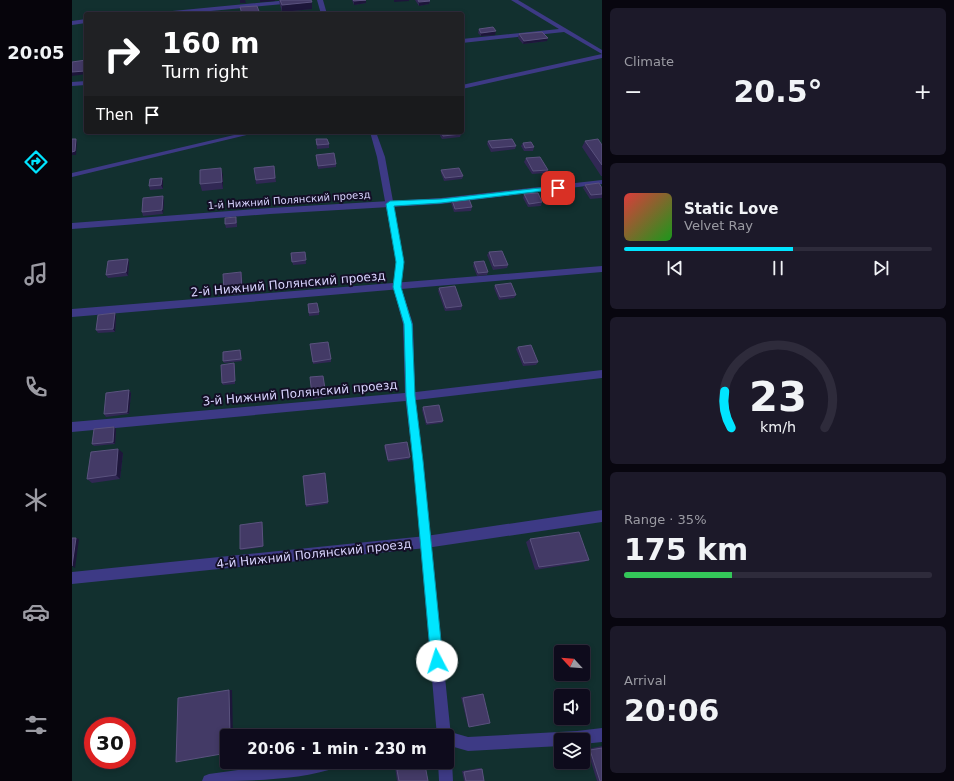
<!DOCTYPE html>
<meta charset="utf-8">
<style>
:root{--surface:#0e0b1c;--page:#1c1929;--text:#f1f3f6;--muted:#9b9ba3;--line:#2e2b3b;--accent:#00e5ff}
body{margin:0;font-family:"DejaVu Sans",sans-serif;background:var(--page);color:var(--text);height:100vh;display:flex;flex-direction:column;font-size:15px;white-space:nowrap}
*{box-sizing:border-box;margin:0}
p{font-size:13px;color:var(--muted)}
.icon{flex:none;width:22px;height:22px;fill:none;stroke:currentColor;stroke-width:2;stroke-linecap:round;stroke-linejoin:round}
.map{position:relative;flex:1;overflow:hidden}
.panel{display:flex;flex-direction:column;gap:8px;padding:8px;background:#08060f;width:352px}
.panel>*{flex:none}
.guide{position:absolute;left:12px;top:12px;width:380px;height:122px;border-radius:4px;box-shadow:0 2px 6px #0003,0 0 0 1px var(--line);background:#202124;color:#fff;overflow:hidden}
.needle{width:26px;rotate:296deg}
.controls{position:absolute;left:482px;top:645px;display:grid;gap:8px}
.controls a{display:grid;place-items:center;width:36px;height:36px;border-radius:4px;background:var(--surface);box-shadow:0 2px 6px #0003,0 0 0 1px var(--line);font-size:20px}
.speed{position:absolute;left:12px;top:717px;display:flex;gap:8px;font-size:20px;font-weight:700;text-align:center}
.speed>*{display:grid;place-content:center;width:52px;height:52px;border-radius:50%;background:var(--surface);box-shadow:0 2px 6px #0003,0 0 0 1px var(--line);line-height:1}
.speed .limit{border:6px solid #d22;background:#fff;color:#111}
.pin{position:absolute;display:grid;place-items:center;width:34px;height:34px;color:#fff;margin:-17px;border-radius:8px;box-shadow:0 2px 6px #0006}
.me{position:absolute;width:44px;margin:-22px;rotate:355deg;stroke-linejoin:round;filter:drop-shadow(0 0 3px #0008)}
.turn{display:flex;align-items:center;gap:14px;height:84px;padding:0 12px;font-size:18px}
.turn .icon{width:52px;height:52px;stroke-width:2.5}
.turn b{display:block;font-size:28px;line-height:34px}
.then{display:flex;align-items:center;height:38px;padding:0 12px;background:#0003;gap:8px;font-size:15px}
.big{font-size:30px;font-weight:700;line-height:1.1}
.panel .widget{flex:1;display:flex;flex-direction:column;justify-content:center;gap:6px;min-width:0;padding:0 14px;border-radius:6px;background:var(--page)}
.panel .dial{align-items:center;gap:0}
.dial svg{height:104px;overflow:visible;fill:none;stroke:var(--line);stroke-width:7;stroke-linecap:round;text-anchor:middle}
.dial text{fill:var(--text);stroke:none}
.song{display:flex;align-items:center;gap:12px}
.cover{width:48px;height:48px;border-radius:6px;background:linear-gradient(135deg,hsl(0 70% 55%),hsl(120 70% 35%))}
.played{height:4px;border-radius:2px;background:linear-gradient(90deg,var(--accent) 55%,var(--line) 55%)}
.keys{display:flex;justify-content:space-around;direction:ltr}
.heat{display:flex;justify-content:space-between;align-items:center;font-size:22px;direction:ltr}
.charge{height:6px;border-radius:3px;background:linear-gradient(90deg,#34c759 35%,var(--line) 0)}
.trip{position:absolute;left:148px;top:729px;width:234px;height:40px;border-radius:4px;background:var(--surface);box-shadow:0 2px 6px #0003,0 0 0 1px var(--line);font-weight:700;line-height:40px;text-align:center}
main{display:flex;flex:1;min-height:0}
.menu{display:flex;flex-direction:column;width:72px;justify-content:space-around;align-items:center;background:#06040b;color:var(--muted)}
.menu .icon{width:28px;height:28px}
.menu .on{color:var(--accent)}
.menu b{font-size:18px;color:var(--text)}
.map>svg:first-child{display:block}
</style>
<main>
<nav class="menu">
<b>20:05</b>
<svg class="icon on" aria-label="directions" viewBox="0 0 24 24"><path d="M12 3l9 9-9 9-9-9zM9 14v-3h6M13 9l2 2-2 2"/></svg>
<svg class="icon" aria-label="music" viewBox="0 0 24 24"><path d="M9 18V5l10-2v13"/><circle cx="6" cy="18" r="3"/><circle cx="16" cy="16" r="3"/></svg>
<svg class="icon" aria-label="phone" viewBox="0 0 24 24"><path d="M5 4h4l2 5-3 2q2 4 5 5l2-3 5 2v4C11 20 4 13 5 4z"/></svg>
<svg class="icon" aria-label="climate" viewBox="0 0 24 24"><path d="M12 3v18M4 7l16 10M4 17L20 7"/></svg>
<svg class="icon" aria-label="car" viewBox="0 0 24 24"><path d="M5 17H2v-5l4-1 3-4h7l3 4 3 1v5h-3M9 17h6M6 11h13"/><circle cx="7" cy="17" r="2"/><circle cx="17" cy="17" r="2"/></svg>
<svg class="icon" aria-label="filters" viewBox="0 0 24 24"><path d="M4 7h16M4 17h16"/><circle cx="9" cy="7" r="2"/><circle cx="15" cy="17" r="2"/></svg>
</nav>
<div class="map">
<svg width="530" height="781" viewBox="0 0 530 781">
<rect width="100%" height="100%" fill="#130f26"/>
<path fill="#12302f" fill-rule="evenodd" d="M0 0H530V781H0ZM14 14H390V132H14ZM489 652H511V674H489ZM489 696H511V718H489ZM21 726H55V760H21ZM155 736H375V762H155ZM489 740H511V762H489Z"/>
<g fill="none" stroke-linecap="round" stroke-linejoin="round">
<path fill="#3d3a85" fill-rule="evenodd" d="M217 0H236L233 2 107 14H87L90 12Z
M439 0H446L530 50V54L492 32 390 43V39L487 29Z
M14 19V23L0 25V21Z
M530 54V58L390 89V85Z
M14 81V85L0 86V82Z
M175 132H187L0 177V173Z
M530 180V184L369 204 198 214 0 229V223L198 208 369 198Z
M530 266V272L0 317V309Z
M530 370V378L344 400 0 432V422L344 392Z
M530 510V522L354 548 0 584V572L354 536Z
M530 728V742L511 744V740H489V746L396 751 375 745V736H369L370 733 375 731 396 737 505 731Z
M224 762H268L266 767C227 781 172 781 130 781L132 776 137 774Z"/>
<path fill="#3d3a85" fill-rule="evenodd" d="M245 0H251L255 14H249Z
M298 132H304L313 157 332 262 329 287 341 324 343 396 351 461 379 736 375 742V736H365L341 461 333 396 331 324 321 287 324 262 305 157Z
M375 756 378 757 380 762 381 781H367L366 762H375Z"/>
</g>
<path fill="#312854" d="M207 0H239L240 2V9L210 12 208 5Z
M280 0H294V3L282 5Z
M343 0H357L358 1 357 4 347 6Z
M407 29 423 35 409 36 406 33Z
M447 34 475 41 451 44 446 38Z
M368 132H388L389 134 388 137 370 139 367 134Z
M244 139 257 144V148L245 149Z
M416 141 444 146 443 149 419 152 415 144Z
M513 141 530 145V176H529L510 147Z
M451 143 462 147 461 151H452L449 146Z
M244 155 264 164V167L246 169Z
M454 158 476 170 474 173 460 174 452 162Z
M202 166 204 182 184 184 182 168Z
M369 170 391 176 390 179 372 181 369 173Z
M151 175V189L130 191 128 184Z
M91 181V189L78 190 77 186Z
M513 185 530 188V198L518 199 511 188Z
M452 194 470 202 469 206 456 207 451 198Z
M92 200 91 214 71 216 70 212Z
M380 200 400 207 399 211 382 212 379 203Z
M165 220V227L154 228 153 224Z
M233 252 234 264 221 265 219 253Z
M417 252 436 265 435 268 421 270 415 255Z
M56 259 57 263 56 276 36 278 34 275Z
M402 262 416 272 415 275 405 276 401 266Z
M169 272 170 276 171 294 152 296V293Z
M423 285 444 295 442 298 427 300 422 288Z
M367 288 390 306 389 310 373 311 366 291Z
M236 304 247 312V315L237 316Z
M44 316 43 332 26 333 24 330Z
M238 344 259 359V362L241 364Z
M446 347 466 362 464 365 451 366 444 349Z
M169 353 170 361 152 363 151 361Z
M162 363 163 366V384L151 385 150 383Z
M238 377 254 395V397L241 399Z
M57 390 59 393 57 414 34 417 32 414Z
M351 407 371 421 370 423 354 425 350 410Z
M44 429 43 444 22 446 20 444Z
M313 445 338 457 337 459 316 462 312 447Z
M51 453 48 479 20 483 15 479Z
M253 473 256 504 234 507 231 476Z
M190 522V524L191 547 170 550 168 549Z
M458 539 517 560 512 562 463 570 454 542Z
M410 694H411L397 727 396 726 389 697Z
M530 746V781H525L515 749Z
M351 763 353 765 356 781H325L323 767Z
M408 768 410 769 412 781H392L390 771Z"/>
<path fill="#1d163a" d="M168 0H173L174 3H168Z
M188 0H203V1L188 2Z
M294 0V3L282 5V1Z
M322 0H337V1L322 2Z
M358 1 357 4 347 6V2Z
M240 2V9L210 12V5Z
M424 31 423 35 409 36V33Z
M476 38 475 41 451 44 452 41Z
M14 60V74L0 76V72Z
M4 139 5 142 4 155H0V152Z
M149 168 151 175V189L150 182Z
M90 178 91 181V189L89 185Z
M91 196 92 200 91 214 90 210Z
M56 259 57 263 56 276 54 272Z
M169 272 170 276 171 294 170 291Z
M43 313 44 316 43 332 41 329Z
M57 390 59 393 57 414 55 412Z
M42 427 44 429 43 444 41 442Z
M46 449 51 453 48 479 44 475Z
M4 538 7 539 3 568 0 566Z
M157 690H160L161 736H158Z"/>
<path fill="#433a66" stroke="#5a527e" d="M208 0H239L240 2 210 5Z
M281 0H294L282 1Z
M346 0H357L358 1 347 2Z
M185 6 188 14H170L168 7Z
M421 27 424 31 409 33 407 29Z
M470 32 476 38 452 41 447 34Z
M14 60 13 71 0 72V62Z
M369 132H388L389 134 371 136Z
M0 139H4L3 151 0 152Z
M244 139H255L257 144 245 145Z
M440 139 444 146 420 148 416 141Z
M526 139 530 145V165L513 141Z
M459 142 462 147 453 148 451 143Z
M262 153 264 164 246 166 244 155Z
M468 157 476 170 461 171 454 158Z
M202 166 203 178 184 180 182 168Z
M149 168 150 182 128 184V170Z
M387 168 391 176 373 178 369 170Z
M90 178 89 185 77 186 78 179Z
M527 183 530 188V194L519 195 513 185Z
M466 193 470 202 457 204 452 194Z
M91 196 90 210 70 212 71 198Z
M397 199 400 207 383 209 380 200Z
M164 217V223L153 224V218Z
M430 251 436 265 422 266 417 252Z
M233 252 234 260 220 262 219 253Z
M56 259 54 272 34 275 36 261Z
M412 261 416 272 406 273 402 262Z
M169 272 170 291 152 293 151 274Z
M439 283 444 295 428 297 423 285Z
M383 286 390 306 374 308 367 288Z
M245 303 247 312 237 313 236 304Z
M43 313 41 329 24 330 26 315Z
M256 342 259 359 241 362 238 344Z
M459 345 466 362 452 363 446 347Z
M168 350 169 359 151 361V352Z
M162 363 163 381 150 383 149 365Z
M251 376 254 395 240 396 238 377Z
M57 390 55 412 32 414 34 393Z
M367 405 371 421 355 423 351 407Z
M42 427 41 442 20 444 22 429Z
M335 442 338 457 316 460 313 445Z
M46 449 44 475 15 479 19 452Z
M253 473 256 502 234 505 231 476Z
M190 522 191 546 168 549V525Z
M507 532 517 560 467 567 458 539Z
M0 538H4L0 566Z
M157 690 158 736H155V753L104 762 106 698Z
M411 694 418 723 397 727 391 698Z
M530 748V781H528L518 750Z
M353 765 356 781H327L325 770Z
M410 769 412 781H394L392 772Z"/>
<path fill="#00e5ff" stroke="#0095a6" d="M486 186 489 188 488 189 369 203 322 206 332 262 329 287 340 324 343 396 351 461 371 661 369 666 365 667 361 666 359 661 341 461 334 396 332 324 321 287 324 262 314 204 318 201 369 199Z"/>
<g text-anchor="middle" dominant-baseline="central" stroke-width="4" stroke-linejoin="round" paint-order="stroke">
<g font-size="10" fill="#d9d4ff" stroke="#130f26">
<text transform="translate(217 200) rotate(-4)">1-й Нижний Полянский проезд</text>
</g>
<g font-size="12" fill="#d9d4ff" stroke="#130f26">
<text transform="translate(216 284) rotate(-5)">2-й Нижний Полянский проезд</text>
<text transform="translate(228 393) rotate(-5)">3-й Нижний Полянский проезд</text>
<text transform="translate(242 554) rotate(-6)">4-й Нижний Полянский проезд</text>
</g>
</g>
</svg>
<div class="controls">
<a><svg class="needle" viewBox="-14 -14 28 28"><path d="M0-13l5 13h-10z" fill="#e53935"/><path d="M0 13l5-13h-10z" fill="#9b9ba3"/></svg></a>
<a><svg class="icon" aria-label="sound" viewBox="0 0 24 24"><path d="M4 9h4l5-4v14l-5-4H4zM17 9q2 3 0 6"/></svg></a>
<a><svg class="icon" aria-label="layers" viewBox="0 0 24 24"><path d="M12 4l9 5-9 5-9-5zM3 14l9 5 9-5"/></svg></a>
</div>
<div class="speed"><div class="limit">30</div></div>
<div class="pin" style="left:486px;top:188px;background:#d93025"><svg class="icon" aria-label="arrive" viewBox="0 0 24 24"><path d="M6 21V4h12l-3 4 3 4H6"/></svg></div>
<svg class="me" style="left:365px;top:661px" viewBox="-20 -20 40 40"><circle r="19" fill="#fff"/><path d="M0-13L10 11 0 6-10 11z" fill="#00e5ff"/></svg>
<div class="trip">20:06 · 1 min · 230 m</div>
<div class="guide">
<div class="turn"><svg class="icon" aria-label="right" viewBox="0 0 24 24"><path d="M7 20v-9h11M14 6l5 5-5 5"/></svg><div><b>160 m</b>Turn right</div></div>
<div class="then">Then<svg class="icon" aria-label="arrive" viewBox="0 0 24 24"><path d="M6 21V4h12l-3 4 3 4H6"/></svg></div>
</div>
</div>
<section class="panel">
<div class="widget"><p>Climate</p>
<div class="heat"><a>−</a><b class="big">20.5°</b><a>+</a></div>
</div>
<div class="widget">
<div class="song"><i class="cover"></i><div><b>Static Love</b><p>Velvet Ray</p></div></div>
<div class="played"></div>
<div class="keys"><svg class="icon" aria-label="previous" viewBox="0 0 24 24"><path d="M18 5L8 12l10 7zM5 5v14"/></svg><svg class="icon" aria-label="pause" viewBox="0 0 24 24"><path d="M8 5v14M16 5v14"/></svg><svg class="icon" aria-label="next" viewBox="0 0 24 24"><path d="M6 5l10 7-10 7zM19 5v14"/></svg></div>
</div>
<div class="widget dial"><svg viewBox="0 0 100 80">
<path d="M14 69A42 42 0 1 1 86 69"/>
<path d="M14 69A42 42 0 0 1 9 41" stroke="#00e5ff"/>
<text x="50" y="56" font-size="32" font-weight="700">23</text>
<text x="50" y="72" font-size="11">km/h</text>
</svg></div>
<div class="widget"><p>Range · 35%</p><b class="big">175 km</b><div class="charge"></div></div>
<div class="widget"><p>Arrival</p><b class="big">20:06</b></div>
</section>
</main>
